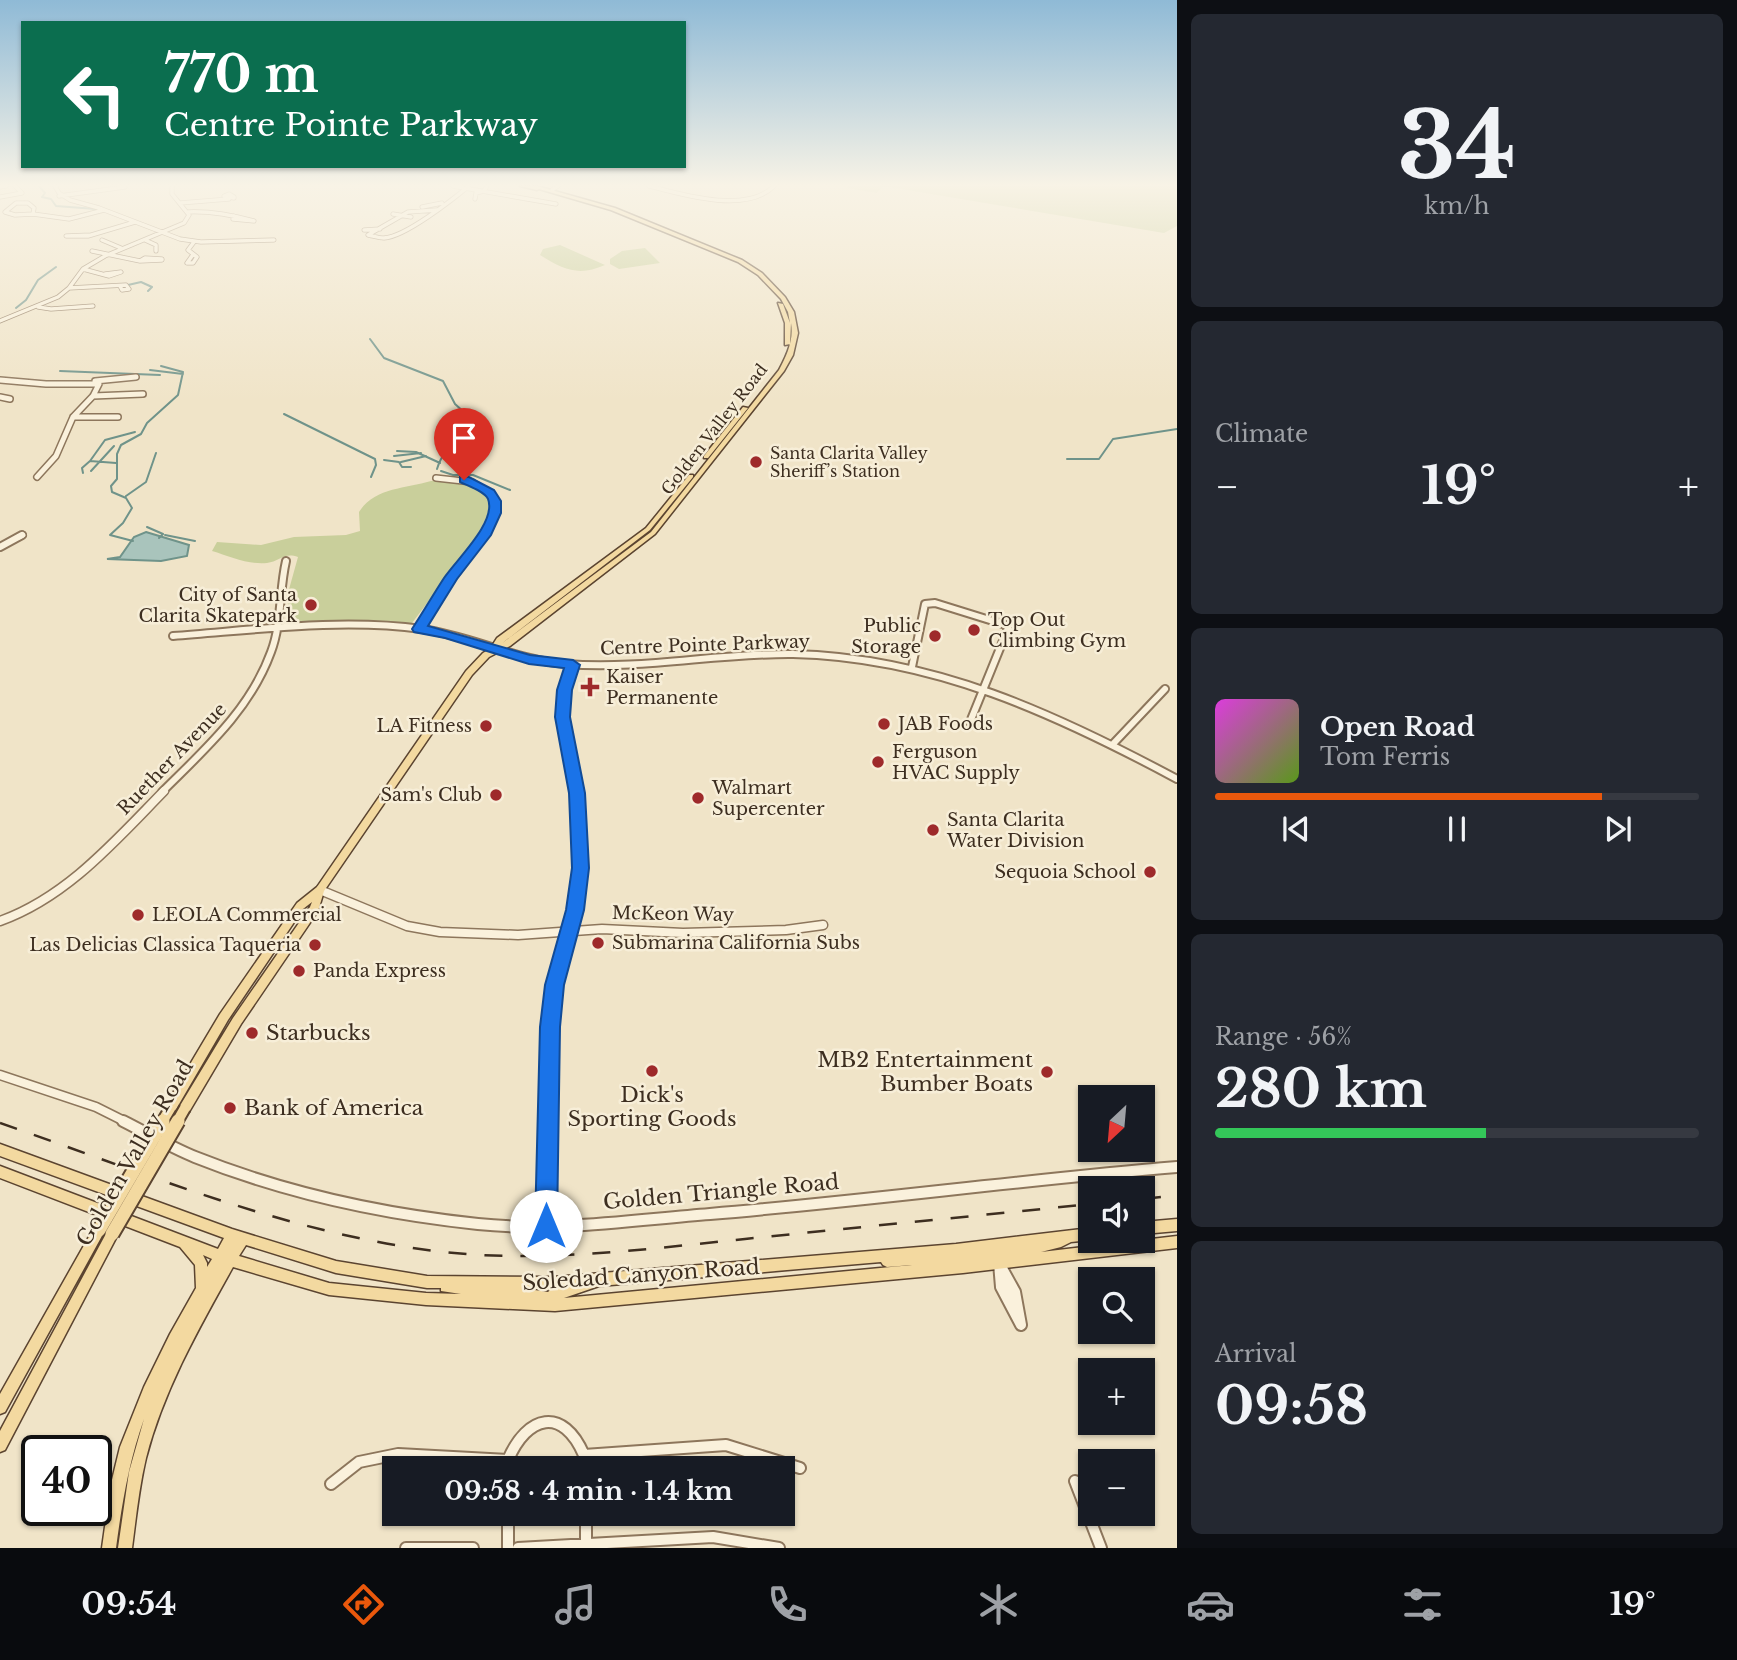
<!DOCTYPE html>
<meta charset="utf-8">
<style>
:root{--surface:#171b24;--page:#242831;--text:#f1f3f6;--muted:#9ea1a6;--line:#363941;--accent:#ea580c}
body{margin:0;font-family:"Libre Baskerville",serif;background:var(--page);color:var(--text);height:100vh;display:flex;flex-direction:column;font-size:26px;white-space:nowrap}
*{box-sizing:border-box;margin:0}
p{font-size:23px;color:var(--muted)}
.icon{flex:none;width:38px;height:38px;fill:none;stroke:currentColor;stroke-width:2;stroke-linecap:round;stroke-linejoin:round}
.map{position:relative;flex:1;overflow:hidden}
.side{display:flex;flex-direction:column;gap:14px;padding:14px;background:#0d0f14;width:560px}
.side>*{flex:none}
.guide{position:absolute;left:21px;top:21px;width:665px;height:147px;border-radius:0px;box-shadow:0 2px 5px #0004;background:#0b6e4f;color:#fff;overflow:hidden}
.needle{width:46px;rotate:206deg}
.buttons{position:absolute;left:1078px;top:1085px;display:grid;gap:14px}
.buttons a{display:grid;place-items:center;width:77px;height:77px;border-radius:0px;background:var(--surface);box-shadow:0 2px 5px #0004;font-size:35px}
.speed{position:absolute;left:21px;top:1435px;display:flex;gap:14px;font-size:35px;font-weight:700;text-align:center}
.speed>*{display:grid;place-content:center;width:91px;height:91px;border-radius:50%;background:var(--surface);box-shadow:0 2px 5px #0004;line-height:1}
.speed .limit{border:4px solid #111;border-radius:10px;background:#fff;color:#111}
.pin{position:absolute;display:grid;place-items:center;width:60px;height:60px;color:#fff;margin:-72px -30px;border-radius:50% 50% 50% 0;rotate:-45deg;box-shadow:0 0 7px #0007}
.pin .icon{rotate:45deg}
.me{position:absolute;width:77px;margin:-38px;rotate:0deg;stroke-linejoin:round;filter:drop-shadow(0 0 5px #0008)}
.turn{display:flex;align-items:center;gap:24px;height:147px;padding:0 28px;font-size:32px}
.turn .icon{width:91px;height:91px;stroke-width:2.5}
.turn b{display:block;font-size:49px;line-height:60px}
.big{font-size:52px;font-weight:800;line-height:1.1}
.side .tile{flex:1;display:flex;flex-direction:column;justify-content:center;gap:10px;min-width:0;padding:0 24px;border-radius:10px;background:var(--page)}
.side .dial{align-items:center;gap:0}
.dial b{font-size:91px;line-height:1}
.song{display:flex;align-items:center;gap:21px}
.cover{width:84px;height:84px;border-radius:10px;background:linear-gradient(135deg,hsl(300 70% 55%),hsl(90 70% 35%))}
.played{height:7px;border-radius:4px;background:linear-gradient(90deg,var(--accent) 80%,var(--line) 80%)}
.keys{display:flex;justify-content:space-around;direction:ltr}
.heat{display:flex;justify-content:space-between;align-items:center;font-size:38px;direction:ltr}
.charge{height:10px;border-radius:5px;background:linear-gradient(90deg,#34c759 56%,var(--line) 0)}
.trip{position:absolute;left:382px;top:1456px;width:413px;height:70px;border-radius:0px;background:var(--surface);box-shadow:0 2px 5px #0004;font-weight:800;line-height:70px;text-align:center}
.tabs{display:flex;height:112px;justify-content:space-around;align-items:center;background:#090b0e;color:var(--muted)}
.tabs .icon{width:49px;height:49px}
.tabs .active{color:var(--accent)}
.tabs b{font-size:32px;color:var(--text)}
main{display:flex;flex:1;min-height:0}
.map>svg:first-child{display:block}
</style>
<main>
<div class="map">
<svg width="1177" height="1548" viewBox="0 0 1177 1548">
<rect width="100%" height="100%" fill="#f0e4c8"/>
<path fill="#c9cf9b" d="M848 186H1177V226L1164 233 883 186 877 193 846 188Z
M560 245 605 265C580 276 565 271 540 255L543 249Z
M645 248 660 263 619 269 610 264V259L622 251Z
M431 481C453 479 487 481 491 508L475 540 412 623 289 622 288 593 298 557C283 552 279 562 267 563 248 565 229 556 212 551L217 542 261 545 294 537 346 535 360 531 359 512C375 487 405 489 431 481Z"/>
<path fill="#a9c4bc" stroke="#6f938a" stroke-width="2" d="M146 532 189 545 187 556 161 561 107 559 120 557 134 537Z"/>
<g fill="none" stroke-linecap="round" stroke-linejoin="round">
<path stroke="#6f938a" stroke-width="2" d="M39 186 45 193 42 197 51 199 56 206 96 209
M128 285 141 282 152 287 148 291
M16 308 26 300 38 280 56 267
M370 339 384 358 443 381 455 404 474 421C462 442 445 443 437 469
M150 370 183 374
M60 371 160 375
M284 414 375 459 376 465 371 477
M397 451 416 452 440 463
M394 456 421 453
M1067 459H1099L1113 439 1177 429
M384 460 399 462 402 467H411
M401 462 426 456
M116 463 90 461 105 440 135 432
M91 471 114 446
M441 471 453 475H473L510 490
M83 473 82 468 90 461
M126 496 146 482 156 453
M147 527 163 534 159 538
M165 535 195 541
M133 541 110 535 123 523 132 508 126 498 112 492 111 486 117 479V454L121 445 141 434 147 423 178 395 183 372 161 366"/>
<defs>
<path id="minor-far4" d="M55 186 59 193 70 200 99 208 180 239 201 242 274 240
M453 186 556 204
M649 186C683 195 747 214 774 186
M0 187 6 186
M552 190 558 186
M229 194 234 197V198L224 196Z
M59 196 125 187
M0 197 22 193 15 186
M475 199 476 193 484 191 487 186
M16 203H28L34 208 33 214 15 215 5 212Z
M180 203 229 199
M422 207 442 203
M437 210 408 212 368 235C373 236 379 238 384 238 405 237 452 200 469 186
M188 212C211 211 232 215 254 221L233 219 234 216
M33 214 69 219 104 210
M393 214 411 217
M364 230 380 229
M91 235 66 236H88L135 222
M102 240 121 248
M145 240 156 245V251
M92 251 140 261
M192 256 187 263H193L197 257 188 250 194 242
M145 258 162 259V260L140 261Z
M83 269 109 276 121 272 105 274
M69 288 126 285 129 289 122 290 120 286
M38 307 51 309 93 306
M0 321 58 297 69 288 83 269 105 256 184 223 189 215 172 194V186"/>
<path id="minor-far3" d="M0 380 46 384H99L93 396 73 417 56 456 37 477
M95 381 136 377
M93 396 143 394
M0 397 10 399
M73 417H118
M436 478 472 482 491 494 495 510 483 537
M19 537 23 535"/>
<path id="minor-far2" d="M0 547 22 535
M419 629 436 600 484 535
M173 636C255 630 340 618 422 629 471 636 516 660 566 664 642 670 717 653 793 654 933 657 1056 714 1177 779
M573 665C557 713 570 745 577 792
M912 667 925 604 935 603 1009 626 970 722
M1113 744 1165 689
M162 792C204 750 250 710 271 652 282 623 279 591 286 561"/>
<path id="minor-far1" d="M320 890 407 926 440 932 518 935 602 929 683 933 786 930 823 925
M0 921C67 897 115 841 164 791
M0 1075 96 1107 126 1122
M546 1122 554 987 580 883 581 839 577 791"/>
<path id="minor" d="M123 1121C147 1133 170 1147 195 1157 285 1193 382 1214 478 1224 555 1232 633 1220 710 1214 866 1201 1021 1180 1177 1167
M546 1226V1121
M999 1263 1015 1292 1021 1325 1001 1287Z
M584 1455V1468
M1075 1481 1101 1548
M331 1484 359 1462 398 1454 508 1460C527 1415 563 1406 584 1455L726 1445 800 1468
M508 1514V1548
M586 1514V1544
M406 1548H473
M518 1548 713 1537 779 1548"/>
<path id="major" d="M520 186H537L615 208 742 260 762 273 785 297 794 312 798 333 793 355 784 371 655 534 510 646 489 657 472 675 324 891 318 911 241 1024 189 1112 185 1113 181 1112 179 1108 181 1104 233 1018 310 907 312 902 303 909 228 1020 175 1111 171 1112 167 1111 165 1107 167 1103 220 1014 297 903 317 887 466 671 483 653 490 649 497 638 646 528 689 475H693V477L650 530 501 644 651 532 779 370C787 355 794 340 791 323L790 344 785 345V323L778 303 783 304 790 323 788 312 781 299 758 275 738 262 611 210 539 189 537 190Z
M743 407 748 408 708 458H704V456Z
M0 1144 232 1229 336 1261 427 1276 553 1277 956 1244 1090 1228V1240L1071 1242 1061 1247 1041 1252 1177 1236V1248L963 1273 555 1311 426 1305 329 1295 233 1267C199 1328 164 1389 146 1458 139 1487 136 1518 132 1548H118L129 1472 144 1419C129 1461 122 1503 116 1548H102L111 1484 120 1447 144 1387 170 1334 196 1288 195 1265 180 1247 0 1178V1166L218 1249 224 1238 0 1156ZM246 1245 336 1273 427 1288H441V1291L461 1294 426 1293 329 1283 239 1256ZM203 1255 212 1259 207 1267V1263ZM881 1262 883 1265 887 1267 912 1265 564 1298 599 1286ZM528 1289H551L548 1292Z
M1177 1219V1231L1143 1234V1222Z
M99 1224 103 1226 105 1230 103 1234 5 1412 0 1414V1394L95 1226Z
M112 1228 116 1230 118 1234 116 1238 5 1450 0 1452V1431L108 1230Z"/>
</defs>
<use href="#minor-far4" stroke="#8d765c" stroke-width="5"/>
<use href="#minor-far3" stroke="#8d765c" stroke-width="8"/>
<use href="#minor-far2" stroke="#8d765c" stroke-width="10"/>
<use href="#minor-far1" stroke="#8d765c" stroke-width="11"/>
<use href="#minor" stroke="#8d765c" stroke-width="14"/>
<use href="#major" stroke="#5b4430" stroke-width="3"/>
<use href="#minor-far4" stroke="#faf1dc" stroke-width="3.5"/>
<use href="#minor-far3" stroke="#faf1dc" stroke-width="5"/>
<use href="#minor-far2" stroke="#faf1dc" stroke-width="6"/>
<use href="#minor-far1" stroke="#faf1dc" stroke-width="8"/>
<use href="#minor" stroke="#faf1dc" stroke-width="10"/>
<use href="#major" fill="#f3d9a0" fill-rule="evenodd"/>
<path stroke="#3d2e20" stroke-width="2.5" stroke-dasharray="18 18" stroke-linecap="butt" d="M0 1123C145 1173 291 1235 444 1252 544 1263 646 1249 745 1239 860 1227 975 1216 1090 1204
M1143 1199 1177 1195"/>
<defs>
<path id="major-bridge-far1" d="M162 1122 171 1107
M177 1122 185 1108"/>
<path id="major-bridge" d="M99 1230 163 1121
M112 1234 178 1121"/>
</defs>
<use href="#major-bridge-far1" stroke="#5b4430" stroke-width="14" stroke-linecap="butt"/>
<use href="#major-bridge" stroke="#5b4430" stroke-width="17" stroke-linecap="butt"/>
<use href="#major-bridge-far1" stroke="#f3d9a0" stroke-width="10"/>
<use href="#major-bridge" stroke="#f3d9a0" stroke-width="13"/>
</g>
<linearGradient id="sky" x2="0" y2="1"><stop stop-color="#8fbad6"/><stop offset="0.46" stop-color="#f8f3e6"/><stop offset="1" stop-color="#f8f3e6" stop-opacity="0"/></linearGradient>
<rect width="1177" height="402" fill="url(#sky)"/>
<path fill="#1a73e8" stroke="#114b97" stroke-width="2" d="M460 477H469L494 490 501 501V513L491 535 457 579 428 626 530 655 573 660 580 665 572 690 570 717 585 793 589 868 584 910 564 985 560 1027 557 1226 554 1233 546 1237 538 1233 535 1226 540 1027 545 985 566 910 572 868 569 793 555 717 557 690 564 668 529 664 445 638 414 632 412 629C423 612 433 595 444 578 456 560 497 522 488 499 484 491 468 486 460 482Z"/>
<g fill="#9e2a2b" stroke="#f7eed8" stroke-width="2.5">
<circle cx="756" cy="462" r="7"/>
<circle cx="311" cy="605" r="7"/>
<circle cx="974" cy="630" r="7"/>
<circle cx="935" cy="636" r="7"/>
<path d="M586.5 676.5h7v7h7v7h-7v7h-7v-7h-7v-7h7z"/>
<circle cx="884" cy="724" r="7"/>
<circle cx="486" cy="726" r="7"/>
<circle cx="878" cy="762" r="7"/>
<circle cx="496" cy="795" r="7"/>
<circle cx="698" cy="798" r="7"/>
<circle cx="933" cy="830" r="7"/>
<circle cx="1150" cy="872" r="7"/>
<circle cx="138" cy="915" r="7"/>
<circle cx="598" cy="943" r="7"/>
<circle cx="315" cy="945" r="7"/>
<circle cx="299" cy="971" r="7"/>
<circle cx="252" cy="1033" r="7"/>
<circle cx="652" cy="1071" r="7"/>
<circle cx="1047" cy="1072" r="7"/>
<circle cx="230" cy="1108" r="7"/>
</g>
<g text-anchor="middle" dominant-baseline="central" stroke-width="5" stroke-linejoin="round" paint-order="stroke">
<g font-size="16" fill="#3d2e20" stroke="#f7eed8">
<text transform="translate(714 429) rotate(-52)">Golden Valley Road</text>
</g>
<g font-size="16" fill="#3d2e20" stroke="#f7eed8" text-anchor="start">
<text x="770" y="453">Santa Clarita Valley<tspan x="770" dy="18">Sheriff’s Station</tspan></text>
</g>
<g font-size="18" fill="#3d2e20" stroke="#f7eed8" text-anchor="start">
<text x="297" y="595" text-anchor="end">City of Santa<tspan x="297" dy="21">Clarita Skatepark</tspan></text>
<text x="988" y="620">Top Out<tspan x="988" dy="21">Climbing Gym</tspan></text>
<text x="921" y="626" text-anchor="end">Public<tspan x="921" dy="21">Storage</tspan></text>
<text x="606" y="677">Kaiser<tspan x="606" dy="21">Permanente</tspan></text>
<text x="898" y="724">JAB Foods</text>
<text x="472" y="726" text-anchor="end">LA Fitness</text>
<text x="892" y="752">Ferguson<tspan x="892" dy="21">HVAC Supply</tspan></text>
<text x="712" y="788">Walmart<tspan x="712" dy="21">Supercenter</tspan></text>
<text x="482" y="795" text-anchor="end">Sam's Club</text>
<text x="947" y="820">Santa Clarita<tspan x="947" dy="21">Water Division</tspan></text>
<text x="1136" y="872" text-anchor="end">Sequoia School</text>
<text x="152" y="915">LEOLA Commercial</text>
<text x="612" y="943">Submarina California Subs</text>
<text x="301" y="945" text-anchor="end">Las Delicias Classica Taqueria</text>
<text x="313" y="971">Panda Express</text>
</g>
<g font-size="18" fill="#3d2e20" stroke="#f7eed8">
<text transform="translate(705 645) rotate(-2)">Centre Pointe Parkway</text>
<text transform="translate(172 759) rotate(-46)">Ruether Avenue</text>
<text transform="translate(673 914) rotate(1)">McKeon Way</text>
</g>
<g font-size="21" fill="#3d2e20" stroke="#f7eed8" text-anchor="start">
<text x="266" y="1033">Starbucks</text>
<text x="1033" y="1060" text-anchor="end">MB2 Entertainment<tspan x="1033" dy="24">Bumber Boats</tspan></text>
<text x="652" y="1095" text-anchor="middle">Dick's<tspan x="652" dy="24">Sporting Goods</tspan></text>
<text x="244" y="1108">Bank of America</text>
</g>
<g font-size="21" fill="#3d2e20" stroke="#f7eed8">
<text transform="translate(135 1153) rotate(-60)">Golden Valley Road</text>
<text transform="translate(721 1192) rotate(-5)">Golden Triangle Road</text>
<text transform="translate(641 1275) rotate(-4)">Soledad Canyon Road</text>
</g>
</g>
</svg>
<div class="buttons">
<a><svg class="needle" viewBox="-14 -14 28 28"><path d="M0-13l5 13h-10z" fill="#e53935"/><path d="M0 13l5-13h-10z" fill="#9ea1a6"/></svg></a>
<a><svg class="icon" aria-label="sound" viewBox="0 0 24 24"><path d="M4 9h4l5-4v14l-5-4H4zM17 9q2 3 0 6"/></svg></a>
<a><svg class="icon" aria-label="search" viewBox="0 0 24 24"><circle cx="10" cy="10" r="6"/><path d="M15 15l6 6"/></svg></a>
<a>+</a>
<a>−</a>
</div>
<div class="speed"><div class="limit">40</div></div>
<div class="pin" style="left:464px;top:480px;background:#d93025"><svg class="icon" aria-label="arrive" viewBox="0 0 24 24"><path d="M6 21V4h12l-3 4 3 4H6"/></svg></div>
<svg class="me" style="left:546px;top:1226px" viewBox="-20 -20 40 40"><circle r="19" fill="#fff"/><path d="M0-13L10 11 0 6-10 11z" fill="#1a73e8"/></svg>
<div class="trip">09:58 · 4 min · 1.4 km</div>
<div class="guide">
<div class="turn"><svg class="icon" aria-label="left" viewBox="0 0 24 24"><path d="M17 20v-9H6M10 6l-5 5 5 5"/></svg><div><b>770 m</b>Centre Pointe Parkway</div></div>
</div>
</div>
<section class="side">
<div class="tile dial"><b>34</b><p>km/h</p></div>
<div class="tile"><p>Climate</p>
<div class="heat"><a>−</a><b class="big">19°</b><a>+</a></div>
</div>
<div class="tile">
<div class="song"><i class="cover"></i><div><b>Open Road</b><p>Tom Ferris</p></div></div>
<div class="played"></div>
<div class="keys"><svg class="icon" aria-label="previous" viewBox="0 0 24 24"><path d="M18 5L8 12l10 7zM5 5v14"/></svg><svg class="icon" aria-label="pause" viewBox="0 0 24 24"><path d="M8 5v14M16 5v14"/></svg><svg class="icon" aria-label="next" viewBox="0 0 24 24"><path d="M6 5l10 7-10 7zM19 5v14"/></svg></div>
</div>
<div class="tile"><p>Range · 56%</p><b class="big">280 km</b><div class="charge"></div></div>
<div class="tile"><p>Arrival</p><b class="big">09:58</b></div>
</section>
</main>
<nav class="tabs">
<b>09:54</b>
<svg class="icon active" aria-label="directions" viewBox="0 0 24 24"><path d="M12 3l9 9-9 9-9-9zM9 14v-3h6M13 9l2 2-2 2"/></svg>
<svg class="icon" aria-label="music" viewBox="0 0 24 24"><path d="M9 18V5l10-2v13"/><circle cx="6" cy="18" r="3"/><circle cx="16" cy="16" r="3"/></svg>
<svg class="icon" aria-label="phone" viewBox="0 0 24 24"><path d="M5 4h4l2 5-3 2q2 4 5 5l2-3 5 2v4C11 20 4 13 5 4z"/></svg>
<svg class="icon" aria-label="climate" viewBox="0 0 24 24"><path d="M12 3v18M4 7l16 10M4 17L20 7"/></svg>
<svg class="icon" aria-label="car" viewBox="0 0 24 24"><path d="M5 17H2v-5l4-1 3-4h7l3 4 3 1v5h-3M9 17h6M6 11h13"/><circle cx="7" cy="17" r="2"/><circle cx="17" cy="17" r="2"/></svg>
<svg class="icon" aria-label="filters" viewBox="0 0 24 24"><path d="M4 7h16M4 17h16"/><circle cx="9" cy="7" r="2"/><circle cx="15" cy="17" r="2"/></svg>
<b>19°</b>
</nav>
